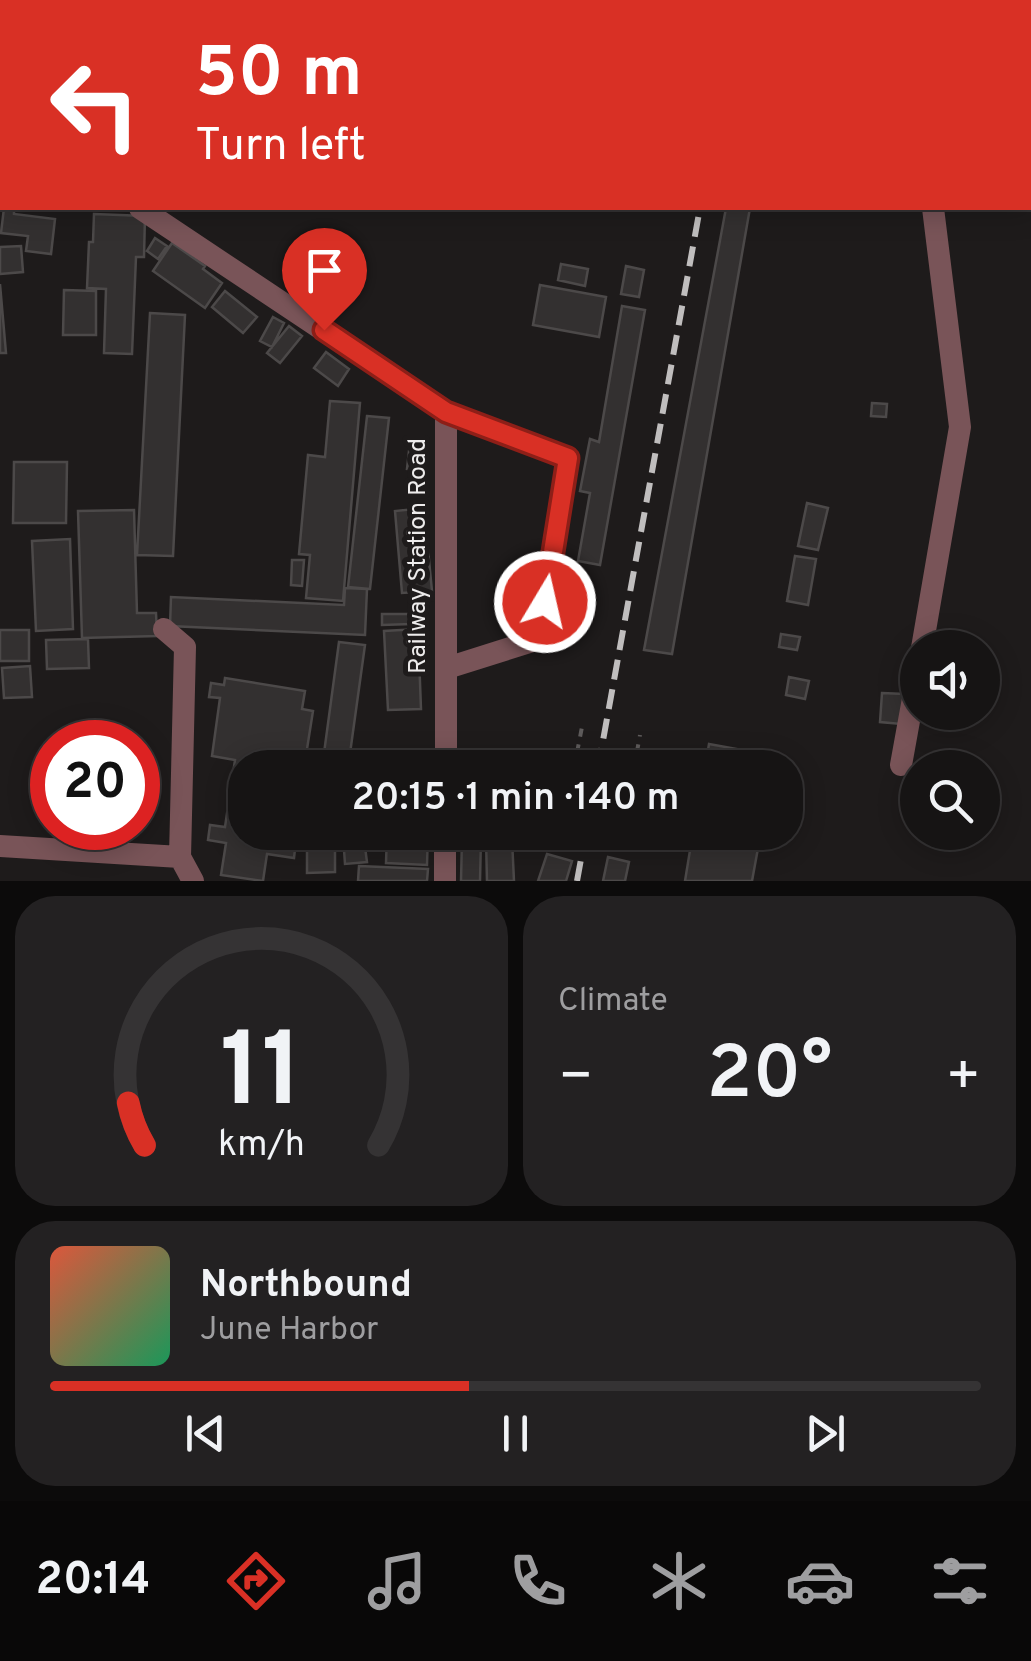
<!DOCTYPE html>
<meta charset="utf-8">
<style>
:root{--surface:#161414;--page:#232122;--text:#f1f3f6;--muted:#9e9ea0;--line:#353334;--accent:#d93025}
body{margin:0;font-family:Overpass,sans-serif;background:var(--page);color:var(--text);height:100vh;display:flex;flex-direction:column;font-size:38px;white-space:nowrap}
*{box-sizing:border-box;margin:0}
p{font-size:32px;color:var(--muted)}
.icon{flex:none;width:55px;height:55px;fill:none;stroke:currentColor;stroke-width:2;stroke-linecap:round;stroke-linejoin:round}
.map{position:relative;height:881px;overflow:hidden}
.panel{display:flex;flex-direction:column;gap:15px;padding:15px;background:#0c0b0b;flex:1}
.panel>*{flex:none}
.top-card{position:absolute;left:0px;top:0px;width:1032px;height:210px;box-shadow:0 5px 25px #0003,0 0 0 2px var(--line);background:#d93025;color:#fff;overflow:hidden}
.buttons{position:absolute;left:900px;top:630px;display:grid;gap:20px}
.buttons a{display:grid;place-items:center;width:100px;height:100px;border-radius:50%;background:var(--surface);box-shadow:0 5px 25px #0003,0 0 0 2px var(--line);font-size:50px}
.speed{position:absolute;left:30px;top:720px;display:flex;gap:20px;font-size:50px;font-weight:700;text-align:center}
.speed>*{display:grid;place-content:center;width:130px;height:130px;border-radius:50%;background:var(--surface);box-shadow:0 5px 25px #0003,0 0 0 2px var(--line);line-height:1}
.speed .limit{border:15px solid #d22;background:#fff;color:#111}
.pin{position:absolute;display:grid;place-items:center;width:85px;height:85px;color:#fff;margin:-102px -42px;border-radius:50% 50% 50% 0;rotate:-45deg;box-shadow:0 0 10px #0007}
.pin .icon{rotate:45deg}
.me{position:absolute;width:110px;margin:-55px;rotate:9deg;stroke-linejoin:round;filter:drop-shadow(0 0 8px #0008)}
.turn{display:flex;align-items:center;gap:35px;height:210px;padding:0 30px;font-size:45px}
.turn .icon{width:130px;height:130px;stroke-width:2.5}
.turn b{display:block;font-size:70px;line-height:85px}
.big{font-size:75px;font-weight:600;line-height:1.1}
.panel .card{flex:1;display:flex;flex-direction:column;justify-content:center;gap:15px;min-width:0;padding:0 35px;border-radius:40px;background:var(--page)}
.panel .dial{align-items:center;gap:0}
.dial svg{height:260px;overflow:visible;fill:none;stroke:var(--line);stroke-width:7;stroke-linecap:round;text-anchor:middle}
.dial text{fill:var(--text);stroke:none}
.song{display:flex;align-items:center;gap:30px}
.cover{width:120px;height:120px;border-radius:15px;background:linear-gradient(135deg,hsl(10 70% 55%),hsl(150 70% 35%))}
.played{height:10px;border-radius:5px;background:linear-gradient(90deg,var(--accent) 45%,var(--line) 45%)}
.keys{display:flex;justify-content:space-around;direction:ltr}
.heat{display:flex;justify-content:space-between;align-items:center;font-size:55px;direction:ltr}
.panel .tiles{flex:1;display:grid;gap:15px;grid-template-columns:1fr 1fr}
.card:last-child{grid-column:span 2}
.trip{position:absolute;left:228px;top:750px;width:575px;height:100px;border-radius:40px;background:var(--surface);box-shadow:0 5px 25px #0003,0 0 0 2px var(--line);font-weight:600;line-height:100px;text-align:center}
.dock{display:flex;height:160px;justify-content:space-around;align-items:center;background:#090808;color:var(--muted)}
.dock .icon{width:70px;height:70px}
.dock .selected{color:var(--accent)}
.dock b{font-size:45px;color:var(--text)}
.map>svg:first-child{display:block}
</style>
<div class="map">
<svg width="1031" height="881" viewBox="0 0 1031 881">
<rect width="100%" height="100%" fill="#1e1b1b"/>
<path fill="#333030" stroke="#4c4949" stroke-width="2.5" d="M529 0H594L593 2H529Z
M0 175H2V208H14V214L55 219 51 254 26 251 28 236 1 233 4 208 0 207Z
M726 208H750L672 654 644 650Z
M94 214 145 216 144 257H136L132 354 104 353 106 289 87 288 89 242H93Z
M155 238 167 246 158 259 147 251Z
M172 243 205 266 203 269 222 283 205 308 153 271Z
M21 246 23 272 0 274V247Z
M561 264 588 269 585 286 558 280Z
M626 266 644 270 639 297 621 294Z
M0 284 6 353H0Z
M540 285 606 297 599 337 533 325Z
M64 290 96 291V335H63Z
M225 291 257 317 243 333 212 307Z
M622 306 645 310 600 565 578 561 590 493 580 491 590 439 599 442Z
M150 313 185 315 173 556 137 555Z
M273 317 284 323 272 347 260 341Z
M289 326 302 336 280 363 267 353Z
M326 352 349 369 338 386 314 368Z
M330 401 360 403 343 601 306 598 310 555 299 554 308 455 325 457Z
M872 403 887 404 886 417 871 416Z
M367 416 389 418 370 589 348 587Z
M409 451 424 452 422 471 407 469Z
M14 462H67L66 523H13Z
M807 503 828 508 818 550 798 546Z
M424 508 432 591 402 593 395 511Z
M134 510 137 613H156L157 636 82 638 78 511Z
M70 539 73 629 36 631 32 541Z
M795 556 816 559 808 605 787 601Z
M292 560H304L302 586 291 585Z
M345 588 367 589 365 635 170 626 171 597 344 605Z
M382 614H411V624L382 625Z
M418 629 421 709 388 710 384 631Z
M0 630H29V661H0Z
M781 634 800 637 797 650 779 647Z
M88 639 89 668 47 669 46 640Z
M339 642 365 645 348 768H322Z
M30 666 32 697 4 698 2 668Z
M789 677 809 681 805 699 786 695Z
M225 678 305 691 302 709 313 711 304 768H245V832H297L294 858 267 854 263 881 221 875 226 843 208 840 210 825 225 827 235 760 212 756 220 698 209 697 211 683 224 685Z
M882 693 904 694 901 724 880 722Z
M709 744 775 756 772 768H705Z
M391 758 416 759V768H391Z
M307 832H335V872L307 873Z
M387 832H428L427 865 386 863Z
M693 832H761L752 881H685Z
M462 838H481L480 881H461Z
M512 839 514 881H487L486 840Z
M365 847 367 862 345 864 344 850Z
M547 854 572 861 566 881H538Z
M608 857 629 862 625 881H603Z
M359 866 428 869 427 881H358Z"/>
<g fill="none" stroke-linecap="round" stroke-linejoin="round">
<path stroke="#5e5b5b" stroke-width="4" stroke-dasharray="8 8" stroke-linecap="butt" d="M574 768 582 727
M634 768 640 735
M620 835 621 832"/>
<path stroke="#795458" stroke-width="22" d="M899 0V2
M97 2V0
M0 159H2
M140 208 446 412V768
M446 412 568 458 539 639 447 668
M164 629 185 647 180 857 193 881
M922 648 960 427 933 208
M901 765 918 671
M0 846 180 857
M445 881V832"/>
<path stroke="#c0bebe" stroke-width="6" stroke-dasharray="20 10" stroke-linecap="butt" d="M736 2V0
M598 768 700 208
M577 881 586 832"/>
</g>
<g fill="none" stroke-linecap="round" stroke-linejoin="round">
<defs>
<path id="route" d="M324 330 446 412 568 458 545 602"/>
</defs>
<use href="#route" stroke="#8d1f18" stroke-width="25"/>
<use href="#route" stroke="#d93025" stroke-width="18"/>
</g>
<g text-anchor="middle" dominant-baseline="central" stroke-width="10" stroke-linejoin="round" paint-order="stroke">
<g font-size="25" fill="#edebeb" stroke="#1e1b1b">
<text transform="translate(419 556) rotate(-90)">Railway Station Road</text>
</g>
</g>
</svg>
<div class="buttons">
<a><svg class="icon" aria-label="sound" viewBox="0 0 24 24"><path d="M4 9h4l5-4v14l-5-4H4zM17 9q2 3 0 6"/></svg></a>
<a><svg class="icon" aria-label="search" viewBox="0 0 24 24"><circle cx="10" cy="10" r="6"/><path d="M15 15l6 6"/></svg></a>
</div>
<div class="speed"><div class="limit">20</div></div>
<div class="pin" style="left:324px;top:330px;background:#d93025"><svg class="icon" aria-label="arrive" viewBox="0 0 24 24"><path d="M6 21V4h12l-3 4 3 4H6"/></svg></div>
<svg class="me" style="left:545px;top:602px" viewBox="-20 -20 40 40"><circle r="17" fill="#d93025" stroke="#fff" stroke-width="3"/><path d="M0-11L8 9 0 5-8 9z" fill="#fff"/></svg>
<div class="trip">20:15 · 1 min · 140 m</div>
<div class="top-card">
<div class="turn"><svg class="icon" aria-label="left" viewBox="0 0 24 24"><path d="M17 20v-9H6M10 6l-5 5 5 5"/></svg><div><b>50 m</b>Turn left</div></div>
</div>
</div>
<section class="panel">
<div class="tiles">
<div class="card dial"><svg viewBox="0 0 100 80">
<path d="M14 69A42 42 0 1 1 86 69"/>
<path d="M14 69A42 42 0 0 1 9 56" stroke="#d93025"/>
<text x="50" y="56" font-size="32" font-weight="700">11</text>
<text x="50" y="72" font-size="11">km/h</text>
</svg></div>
<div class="card"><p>Climate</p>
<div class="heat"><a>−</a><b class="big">20°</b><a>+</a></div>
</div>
<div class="card">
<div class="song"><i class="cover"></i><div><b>Northbound</b><p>June Harbor</p></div></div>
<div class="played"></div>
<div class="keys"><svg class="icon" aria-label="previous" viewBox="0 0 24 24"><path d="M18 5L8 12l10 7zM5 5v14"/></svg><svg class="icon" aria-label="pause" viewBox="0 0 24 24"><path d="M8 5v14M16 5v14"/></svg><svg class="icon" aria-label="next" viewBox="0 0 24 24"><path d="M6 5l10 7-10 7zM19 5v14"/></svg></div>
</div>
</div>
</section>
<nav class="dock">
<b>20:14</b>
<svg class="icon selected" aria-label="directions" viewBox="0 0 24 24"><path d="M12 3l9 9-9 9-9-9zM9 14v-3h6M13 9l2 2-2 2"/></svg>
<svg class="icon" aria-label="music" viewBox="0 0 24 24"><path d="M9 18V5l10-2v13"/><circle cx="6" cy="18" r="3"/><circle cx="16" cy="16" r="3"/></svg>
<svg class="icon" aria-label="phone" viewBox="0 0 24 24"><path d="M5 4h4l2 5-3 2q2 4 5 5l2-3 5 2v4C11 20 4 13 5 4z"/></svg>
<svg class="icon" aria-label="climate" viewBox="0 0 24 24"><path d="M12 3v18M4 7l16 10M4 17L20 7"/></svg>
<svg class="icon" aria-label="car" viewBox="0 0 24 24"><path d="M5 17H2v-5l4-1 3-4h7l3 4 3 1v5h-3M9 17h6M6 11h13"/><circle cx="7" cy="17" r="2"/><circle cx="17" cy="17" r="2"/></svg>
<svg class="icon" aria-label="filters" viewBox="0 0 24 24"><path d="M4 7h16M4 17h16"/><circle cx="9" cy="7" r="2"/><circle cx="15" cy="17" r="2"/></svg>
</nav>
